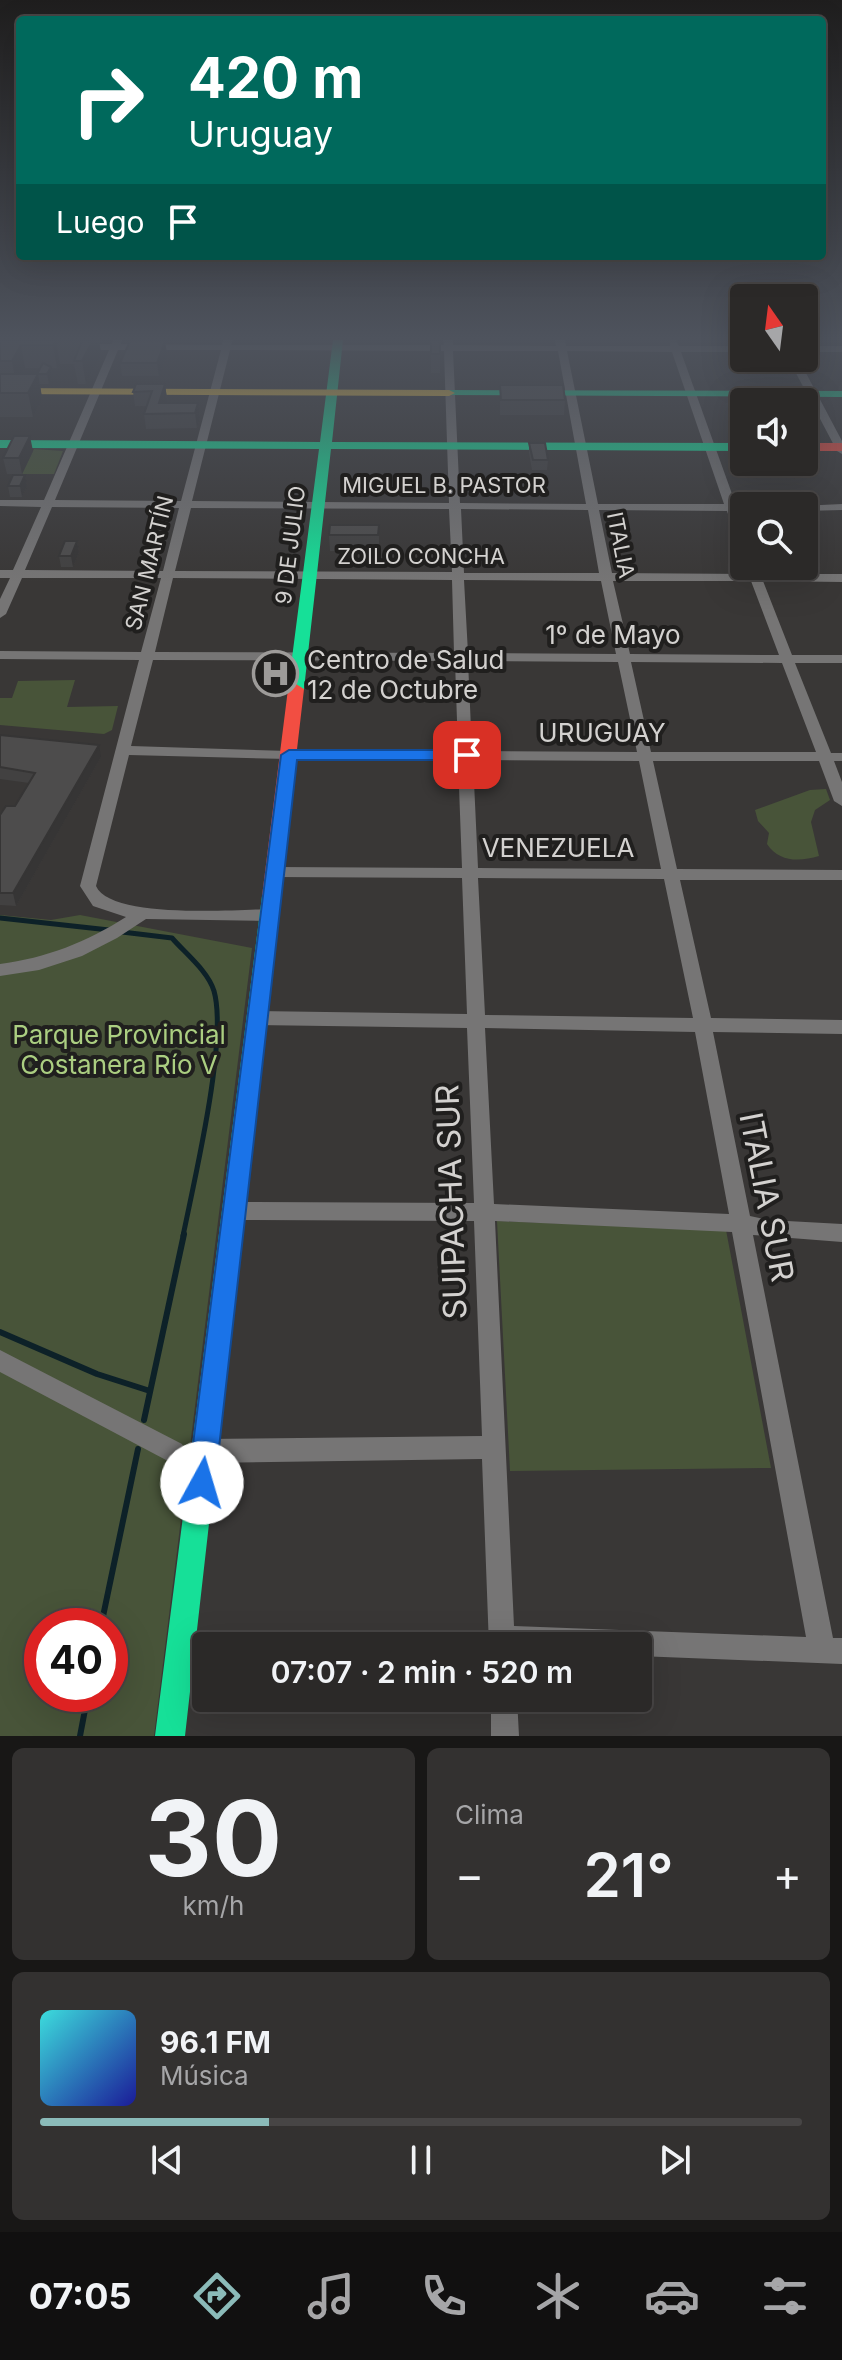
<!DOCTYPE html>
<html lang="es">
<meta charset="utf-8">
<style>
:root{--surface:#2b2928;--page:#333130;--text:#f1f3f6;--muted:#a6a6a8;--line:#474545;--accent:#8bbbb9}
body{margin:0;font-family:Inter,sans-serif;background:var(--page);color:var(--text);height:100vh;display:flex;flex-direction:column;font-size:30px;white-space:nowrap}
*{box-sizing:border-box;margin:0}
p{font-size:26px;color:var(--muted)}
.icon{flex:none;width:44px;height:44px;fill:none;stroke:currentColor;stroke-width:2;stroke-linecap:round;stroke-linejoin:round}
.map{position:relative;height:1736px;overflow:hidden}
.details{display:flex;flex-direction:column;gap:12px;padding:12px;background:#181716;flex:1}
.details>*{flex:none}
.guide{position:absolute;left:16px;top:16px;width:810px;height:244px;border-radius:8px;box-shadow:0 8px 32px #0002,0 0 0 2px var(--line);background:#00695c;color:#fff;overflow:hidden}
.needle{width:52px;rotate:346deg}
.fabs{position:absolute;left:730px;top:284px;display:grid;gap:16px}
.fabs a{display:grid;place-items:center;width:88px;height:88px;border-radius:8px;background:var(--surface);box-shadow:0 8px 32px #0002,0 0 0 2px var(--line);font-size:40px}
.speed{position:absolute;left:24px;top:1608px;display:flex;gap:16px;font-size:40px;font-weight:700;text-align:center}
.speed>*{display:grid;place-content:center;width:104px;height:104px;border-radius:50%;background:var(--surface);box-shadow:0 8px 32px #0002,0 0 0 2px var(--line);line-height:1}
.speed .limit{border:12px solid #d22;background:#fff;color:#111}
.pin{position:absolute;display:grid;place-items:center;width:68px;height:68px;color:#fff;margin:-34px;border-radius:16px;box-shadow:0 4px 12px #0006}
.me{position:absolute;width:88px;margin:-44px;rotate:6deg;stroke-linejoin:round;filter:drop-shadow(0 0 6px #0008)}
.turn{display:flex;align-items:center;gap:28px;height:168px;padding:0 40px;font-size:36px}
.turn .icon{width:104px;height:104px;stroke-width:2.5}
.turn b{display:block;font-size:56px;line-height:68px}
.then{display:flex;align-items:center;height:76px;padding:0 40px;background:#0003;gap:16px;font-size:30px}
.big{font-size:60px;font-weight:600;line-height:1.1}
.details .tile{flex:1;display:flex;flex-direction:column;justify-content:center;gap:12px;min-width:0;padding:0 28px;border-radius:12px;background:var(--page)}
.details .dial{align-items:center;gap:0}
.dial b{font-size:104px;line-height:1}
.song{display:flex;align-items:center;gap:24px}
.cover{width:96px;height:96px;border-radius:12px;background:linear-gradient(135deg,hsl(180 70% 55%),hsl(240 70% 35%))}
.played{height:8px;border-radius:4px;background:linear-gradient(90deg,var(--accent) 30%,var(--line) 30%)}
.keys{display:flex;justify-content:space-around;direction:ltr}
.heat{display:flex;justify-content:space-between;align-items:center;font-size:44px;direction:ltr}
.details .tiles{flex:1;display:grid;gap:12px;grid-template-columns:1fr 1fr}
.tile:last-child{grid-column:span 2}
.trip{position:absolute;left:192px;top:1632px;width:460px;height:80px;border-radius:8px;background:var(--surface);box-shadow:0 8px 32px #0002,0 0 0 2px var(--line);font-weight:600;line-height:80px;text-align:center}
.tab-bar{display:flex;height:128px;justify-content:space-around;align-items:center;background:#111010;color:var(--muted)}
.tab-bar .icon{width:56px;height:56px}
.tab-bar .active{color:var(--accent)}
.tab-bar b{font-size:36px;color:var(--text)}
.map>svg:first-child{display:block}
</style>
<div class="map">
<svg width="842" height="1736" viewBox="0 0 842 1736">
<rect width="100%" height="100%" fill="#393736"/>
<path fill="#485439" fill-rule="evenodd" d="M34 449 63 451 54 474H22Z
M75 680 67 707 118 706 112 730 104 734 0 725V698H12L18 681Z
M826 789 830 800 815 810 811 822 819 856C799 862 779 862 767 844L769 833 758 821 755 810 810 790Z
M0 915 51 920 80 915 252 948 154 1736H0ZM42 1626H110V1694H42Z
M497 1221 726 1230 771 1468 510 1471Z"/>
<g fill="none" stroke-linecap="round" stroke-linejoin="round">
<path stroke="#0d2128" stroke-width="5" d="M0 918 109 930
M122 932 172 938C185 953 208 971 214 991 228 1040 194 1181 183 1236"/>
<path stroke="#0d2128" stroke-width="6" d="M0 1332 97 1374 150 1391
M144 1420 184 1234
M101 1626 138 1449
M80 1736 88 1694"/>
<path fill="#767575" fill-rule="evenodd" d="M113 340H122L121 344 222 345 223 340H233L231 345H444L443 340H453V345L556 346 555 340H565L566 346H670V340H676L679 346H744V352H681L736 505 748 506H744V511H738L744 528V548L738 544 727 511 599 510 612 573 748 574 747 566H757L760 574H842V582L763 581 792 655H842V663H795L831 753H842V761H834L842 782V806L834 801 819 761H653L677 869 842 870V880H680L711 1018 842 1020V1034L713 1032 750 1216 769 1220 842 1224V1242L753 1235 833 1638H842V1664L638 1656V1646H489L482 1459 205 1463 197 1459 193 1451 197 1443 205 1439 482 1436 474 1221 233 1220 226 1217 223 1211 226 1205 233 1202 474 1203 467 1028 256 1025 250 1023 247 1018 250 1013 256 1011 467 1014 462 878 274 877 266 872 274 867 462 868 458 760 289 759 129 755 96 886C110 919 235 910 269 909L277 915 269 921 146 919 117 938 82 956 39 970 0 976V964C46 958 87 942 126 917L93 906 80 886 139 660 0 659V651L141 652 161 578H22L6 614 0 618V599L10 578H0V570H13L41 507 0 506V500H44L109 350H82L77 347 82 344H112ZM118 350H221L181 501 55 500ZM230 350 444 351 449 503 192 501ZM453 351H558L586 504 460 503ZM567 351 672 352 724 504H598ZM52 507 179 508 163 571 25 570ZM191 508 449 509 452 572 175 571ZM461 509 588 510 599 573H464ZM173 578 452 580 454 653 155 652ZM464 580 601 581 616 654 468 653ZM613 581H751L779 655 630 654ZM153 660 455 661 458 751H289L131 746ZM468 661 618 662 637 752 472 751ZM631 662 782 663 816 752H651ZM473 760 639 761 661 869 478 868ZM478 878 664 879 693 1018 485 1015ZM485 1028 695 1032 729 1214 494 1204ZM495 1221 732 1232 806 1637 514 1626Z
M804 346H842V352H804Z
M788 358H798L842 441V454L837 451Z
M842 504V510L804 511V506H800Z
M0 1350 182 1444 186 1452 182 1460 174 1464 166 1460 0 1372Z
M491 1698H517L519 1736H491Z"/>
<path fill="#16e098" fill-rule="evenodd" d="M333 340H343L332 442 744 443V451L331 449 304 689 301 692H291L288 689 319 449 0 448V440L320 442Z
M449 390 842 391V397L445 395 443 393Z
M271 890 280 896 185 1736H155L262 896Z"/>
<path fill="#ffcf43" fill-rule="evenodd" d="M0 388 449 390 455 393 449 396 0 394Z"/>
<path fill="#f24e42" fill-rule="evenodd" d="M804 443H842V451H804Z
M296 684 304 689 280 896 271 902 262 896 288 689Z"/>
</g>
<path fill="#424141" fill-rule="evenodd" d="M0 340H104L103 342H99L101 353 86 384H78L74 364H60L57 368H51L52 377 49 384H40L42 398 33 417H0ZM25 368H40L37 374H21Z
M431 340H440V373H431Z
M167 353 159 376H122L120 363Z
M165 384 167 399 165 403H198L200 418 197 428 146 429 144 414 147 406H135L133 392Z
M500 385 565 400 564 415H500Z
M529 443 548 460 547 470H532L529 453Z
M33 451 22 474H7L3 458Z
M25 475 27 486 22 497H10L8 486Z
M379 525V551H330L329 535Z
M77 541 79 552 73 567H61L59 556Z
M285 654 286 666 284 683 266 682 265 671Z
M0 735 101 757 16 906 0 905V815L15 806 29 783 0 779Z"/>
<path fill="#363535" d="M93 340H99L101 353 86 384 82 361Z
M56 341 60 364 57 368 53 345Z
M165 341 167 353 159 376 157 363Z
M21 345 25 368 16 384 12 361Z
M51 367 52 377 49 384 47 374Z
M38 374 42 398 33 417 28 393Z
M165 384 167 399 162 414 159 403Z
M198 403 200 418 197 428 195 413Z
M30 436 33 451 22 474 19 458Z
M25 475 27 486 22 497 20 486Z
M77 541 79 552 73 567 71 556Z
M285 654 286 666 284 683 283 671Z
M99 745 101 757 16 906 13 893Z"/>
<path fill="#4d4c4c" stroke="#363535" stroke-width="2" d="M0 340H93L82 361H74L82 341H56L53 345H21L12 361H0Z
M431 340H440V354H431Z
M130 341H165L157 363H120Z
M43 363 51 367 47 374H37Z
M0 374H38L28 393H0Z
M136 384H165L159 403H198L195 413 144 414 152 391 133 392Z
M500 385H563L565 400H501Z
M14 436H30L19 458H3Z
M529 443H545L548 460H533Z
M13 475H25L20 486H8Z
M330 525H379L378 535H329Z
M65 541H77L71 556H59Z
M268 652 285 654 283 671H265Z
M0 735 99 745 13 893H0V815L6 806H15L35 773 0 767Z"/>
<linearGradient id="sky" x2="0" y2="1"><stop stop-color="#1f1e1e"/><stop offset="0.58" stop-color="#4e535d"/><stop offset="1" stop-color="#4e535d" stop-opacity="0"/></linearGradient>
<rect width="842" height="583" fill="url(#sky)"/>
<path fill="#1a73e8" stroke="#114b97" stroke-width="2" d="M289 750H467L475 755 467 760H297L215 1483 211 1492 202 1496 192 1492 188 1483 281 755Z"/>
<defs>
<symbol id="hospital-ring" viewBox="-11 -11 22 22"><circle r="9.5" fill="#201f1e" stroke="#9d9b99" stroke-width="1.5"/><path d="M-5-5h3v3.5h4V-5h3V5h-3V1.5h-4V5h-3Z" fill="#9d9b99"/></symbol>
</defs>
<g fill-rule="evenodd">
<use href="#hospital-ring" x="250" y="648" width="51" height="51"/>
</g>
<g text-anchor="middle" dominant-baseline="central" stroke-width="8" stroke-linejoin="round" paint-order="stroke">
<g font-size="22" fill="#d3d1cf" stroke="#201f1e">
<text x="444" y="485">MIGUEL B. PASTOR</text>
<text transform="translate(290 545) rotate(-83)">9 DE JULIO</text>
<text transform="translate(621 545) rotate(79)">ITALIA</text>
<text x="421" y="556">ZOILO CONCHA</text>
<text transform="translate(149 563) rotate(-76)">SAN MARTÍN</text>
</g>
<g font-size="26" fill="#d3d1cf" stroke="#201f1e">
<text x="613" y="634">1º de Mayo</text>
<text x="602" y="732">URUGUAY</text>
<text x="558" y="847">VENEZUELA</text>
</g>
<g font-size="26" fill="#d3d1cf" stroke="#201f1e" text-anchor="start">
<text x="307" y="659">Centro de Salud<tspan x="307" dy="30">12 de Octubre</tspan></text>
</g>
<g font-size="26" fill="#abce81" stroke="#201f1e">
<text x="119" y="1034">Parque Provincial<tspan x="119" dy="30">Costanera Río V</tspan></text>
</g>
<g font-size="32" fill="#d3d1cf" stroke="#201f1e">
<text transform="translate(767 1197) rotate(79)">ITALIA SUR</text>
<text transform="translate(451 1202) rotate(-92)">SUIPACHA SUR</text>
</g>
</g>
</svg>
<div class="fabs">
<a><svg class="needle" viewBox="-14 -14 28 28"><path d="M0-13l5 13h-10z" fill="#e53935"/><path d="M0 13l5-13h-10z" fill="#a6a6a8"/></svg></a>
<a><svg class="icon" aria-label="sound" viewBox="0 0 24 24"><path d="M4 9h4l5-4v14l-5-4H4zM17 9q2 3 0 6"/></svg></a>
<a><svg class="icon" aria-label="search" viewBox="0 0 24 24"><circle cx="10" cy="10" r="6"/><path d="M15 15l6 6"/></svg></a>
</div>
<div class="speed"><div class="limit">40</div></div>
<div class="pin" style="left:467px;top:755px;background:#d93025"><svg class="icon" aria-label="arrive" viewBox="0 0 24 24"><path d="M6 21V4h12l-3 4 3 4H6"/></svg></div>
<svg class="me" style="left:202px;top:1483px" viewBox="-20 -20 40 40"><circle r="19" fill="#fff"/><path d="M0-13L10 11 0 6-10 11z" fill="#1a73e8"/></svg>
<div class="trip">07:07 · 2 min · 520 m</div>
<div class="guide">
<div class="turn"><svg class="icon" aria-label="right" viewBox="0 0 24 24"><path d="M7 20v-9h11M14 6l5 5-5 5"/></svg><div><b>420 m</b>Uruguay</div></div>
<div class="then">Luego<svg class="icon" aria-label="arrive" viewBox="0 0 24 24"><path d="M6 21V4h12l-3 4 3 4H6"/></svg></div>
</div>
</div>
<section class="details">
<div class="tiles">
<div class="tile dial"><b>30</b><p>km/h</p></div>
<div class="tile"><p>Clima</p>
<div class="heat"><a>−</a><b class="big">21°</b><a>+</a></div>
</div>
<div class="tile">
<div class="song"><i class="cover"></i><div><b>96.1 FM</b><p>Música</p></div></div>
<div class="played"></div>
<div class="keys"><svg class="icon" aria-label="previous" viewBox="0 0 24 24"><path d="M18 5L8 12l10 7zM5 5v14"/></svg><svg class="icon" aria-label="pause" viewBox="0 0 24 24"><path d="M8 5v14M16 5v14"/></svg><svg class="icon" aria-label="next" viewBox="0 0 24 24"><path d="M6 5l10 7-10 7zM19 5v14"/></svg></div>
</div>
</div>
</section>
<nav class="tab-bar">
<b>07:05</b>
<svg class="icon active" aria-label="directions" viewBox="0 0 24 24"><path d="M12 3l9 9-9 9-9-9zM9 14v-3h6M13 9l2 2-2 2"/></svg>
<svg class="icon" aria-label="music" viewBox="0 0 24 24"><path d="M9 18V5l10-2v13"/><circle cx="6" cy="18" r="3"/><circle cx="16" cy="16" r="3"/></svg>
<svg class="icon" aria-label="phone" viewBox="0 0 24 24"><path d="M5 4h4l2 5-3 2q2 4 5 5l2-3 5 2v4C11 20 4 13 5 4z"/></svg>
<svg class="icon" aria-label="climate" viewBox="0 0 24 24"><path d="M12 3v18M4 7l16 10M4 17L20 7"/></svg>
<svg class="icon" aria-label="car" viewBox="0 0 24 24"><path d="M5 17H2v-5l4-1 3-4h7l3 4 3 1v5h-3M9 17h6M6 11h13"/><circle cx="7" cy="17" r="2"/><circle cx="17" cy="17" r="2"/></svg>
<svg class="icon" aria-label="filters" viewBox="0 0 24 24"><path d="M4 7h16M4 17h16"/><circle cx="9" cy="7" r="2"/><circle cx="15" cy="17" r="2"/></svg>
</nav>
